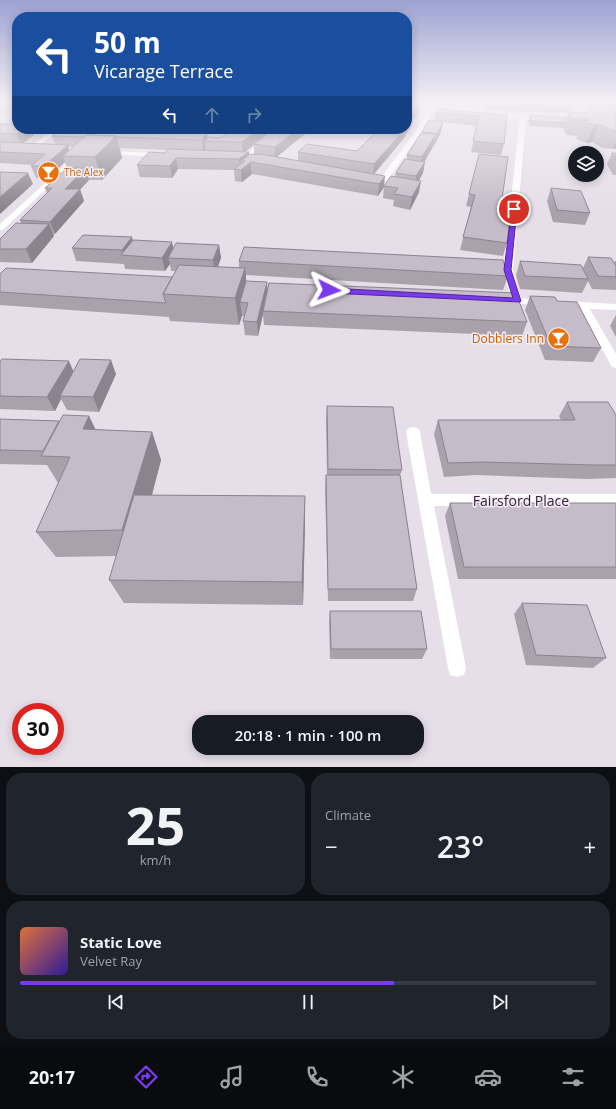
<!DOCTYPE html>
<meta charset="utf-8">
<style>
:root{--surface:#171b24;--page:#20242c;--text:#f1f3f6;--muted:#9ea1a6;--line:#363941;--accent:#7c3aed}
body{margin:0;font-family:"Open Sans",sans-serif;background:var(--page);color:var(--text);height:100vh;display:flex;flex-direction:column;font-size:15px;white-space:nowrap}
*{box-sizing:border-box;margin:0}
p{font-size:13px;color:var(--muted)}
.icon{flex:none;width:22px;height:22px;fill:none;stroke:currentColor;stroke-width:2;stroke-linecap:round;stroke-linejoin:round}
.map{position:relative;height:767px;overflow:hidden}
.sheet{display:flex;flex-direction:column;gap:6px;padding:6px;background:#0d0f14;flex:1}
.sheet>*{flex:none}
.guide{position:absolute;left:12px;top:12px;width:400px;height:122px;border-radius:16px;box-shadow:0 2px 10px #0003;background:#1a4fa0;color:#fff;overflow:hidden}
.tools{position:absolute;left:568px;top:146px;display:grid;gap:8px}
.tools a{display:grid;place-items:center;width:36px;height:36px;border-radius:50%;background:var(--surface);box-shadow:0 2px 10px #0003;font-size:20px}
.speed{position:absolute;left:12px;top:703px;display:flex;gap:8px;font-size:20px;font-weight:700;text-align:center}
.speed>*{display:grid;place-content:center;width:52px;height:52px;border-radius:50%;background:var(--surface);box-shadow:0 2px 10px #0003;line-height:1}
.speed .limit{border:6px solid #d22;background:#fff;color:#111}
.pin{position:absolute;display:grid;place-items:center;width:34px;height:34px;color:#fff;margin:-17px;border:2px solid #fff;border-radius:50%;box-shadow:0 1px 4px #0007}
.me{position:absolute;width:44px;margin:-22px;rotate:93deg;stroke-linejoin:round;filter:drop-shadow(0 0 3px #0008)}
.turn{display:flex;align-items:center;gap:14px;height:84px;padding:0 16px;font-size:18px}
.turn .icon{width:52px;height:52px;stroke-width:2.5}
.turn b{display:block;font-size:28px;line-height:34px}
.lanes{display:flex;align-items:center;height:38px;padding:0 16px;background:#0003;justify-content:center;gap:20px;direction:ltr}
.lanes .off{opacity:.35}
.big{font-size:30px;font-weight:600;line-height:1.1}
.sheet .card{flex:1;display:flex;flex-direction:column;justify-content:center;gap:6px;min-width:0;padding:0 14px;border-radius:16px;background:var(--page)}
.sheet .dial{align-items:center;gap:0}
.dial b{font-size:52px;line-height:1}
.song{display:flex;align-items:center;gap:12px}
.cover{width:48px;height:48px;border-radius:6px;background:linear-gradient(135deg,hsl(20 70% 55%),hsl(250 70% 35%))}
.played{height:4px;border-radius:2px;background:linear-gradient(90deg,var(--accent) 65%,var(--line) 65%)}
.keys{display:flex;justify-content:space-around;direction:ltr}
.heat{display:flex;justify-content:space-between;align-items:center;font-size:22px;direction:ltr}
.sheet .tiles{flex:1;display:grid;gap:6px;grid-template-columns:1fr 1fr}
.card:last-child{grid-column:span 2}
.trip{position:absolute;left:192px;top:715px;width:232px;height:40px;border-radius:16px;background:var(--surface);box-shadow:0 2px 10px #0003;font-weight:600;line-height:40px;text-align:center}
.tabs{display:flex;height:64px;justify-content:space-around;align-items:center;background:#090b0e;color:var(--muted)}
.tabs .icon{width:28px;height:28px}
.tabs .selected{color:var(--accent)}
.tabs b{font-size:18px;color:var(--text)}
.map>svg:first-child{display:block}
</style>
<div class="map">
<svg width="616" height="767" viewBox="0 0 616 767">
<rect width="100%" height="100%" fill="#e6dee9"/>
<path fill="#dacfdd" d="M43 129H72L52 144 25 143Z"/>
<path fill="#c8b8d9" d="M0 102H17V109L0 115Z"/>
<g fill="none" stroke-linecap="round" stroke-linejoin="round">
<path stroke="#a780ab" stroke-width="1" stroke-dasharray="1 1.5" stroke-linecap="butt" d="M577 102 587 114
M0 105 17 102"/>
<path fill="#fff" fill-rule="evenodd" d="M456 102H462V113L457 112Z
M55 129H62L31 151H27V149Z"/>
<path fill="#fff" fill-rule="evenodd" d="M428 109 433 110 425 127 384 185 370 183V179L379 180 419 127Z
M492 113 545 116 548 118 545 120 526 119 513 270 521 298 548 301 549 303 548 305 502 303 497 300 502 297 511 298 503 270 520 118 490 116V114Z
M280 129H287L246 159H242V157Z
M105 151 162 153 165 155 162 157 103 154V152Z
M77 154 82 155 3 230H0V224Z
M562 301 616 304V310L590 309 616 354V368L612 367 579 308 558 306 557 304 558 302Z
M413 427 418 428 420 432 431 494H616V506H434L466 668 464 675 457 677 450 675 448 668 406 432 408 428Z"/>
</g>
<path fill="#aaa1ad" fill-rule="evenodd" d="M407 102 421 103 419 113 417 117H414L412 125 406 134 405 137 374 174 384 187 378 196 252 174 242 182 235 181 234 170 178 169 172 178 140 177 137 165 165 153 167 150 120 148 122 158 102 180H89L80 189 84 201 55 234H53L54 236 32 263 0 262V239L21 223 20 220 47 193 45 188 67 168 65 162 48 178H36L31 166 33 165 0 163V124L34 135 23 143 55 144 52 136 220 138 311 129 277 157 298 161V152L357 151 407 129ZM254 145V155H249L245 152ZM68 147H73L69 150Z
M441 102H453V106L442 105Z
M465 102H479L478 107 467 106Z
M484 102H574L570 112 584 113 590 111V109L588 107 590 102H616V148L613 149 603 148 592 142 587 143 576 139 577 136 566 135 563 128 530 126 528 121 530 115 565 120 568 113 486 110Z
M436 112 507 115 504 144 501 155 471 152 477 126 443 122 441 132 435 144H434L424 162 423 173 419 180V192L410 210 393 206 394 200 383 198 384 186 395 177 396 173 407 159V155L422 132 435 121Z
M612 153H616V175H613L607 164Z
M551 188 590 213 585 225 553 222 547 201Z
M469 194 502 199 507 243 503 256 460 250 471 207 466 206Z
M133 240 173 249 219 245 221 258 218 267 239 268V261L508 276 503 290 246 275V281L267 291 527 322 522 336 264 325 263 314 258 336 245 335 243 321 245 316H242L239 325 170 321 169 317 0 305V272L1 274 172 277 176 271H171L170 264 165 271 125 269 124 264 76 261 72 248Z
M588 257 614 263 616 260V290L592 289 588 281 582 293 520 289 516 275 520 261 583 268Z
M530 296 557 301 601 348 593 362 545 360 525 310Z
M616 315V337L610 326Z
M0 361 73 371 116 374 99 412 67 410 61 399 55 411 0 409Z
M567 402 616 415V478L586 479 476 475 444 477 434 434 438 420H561L559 416Z
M327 406 402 470 400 475 417 589 413 601H328L325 489 326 475H327L326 420Z
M89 416 96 430 152 432 161 460 152 495 305 496V523L303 605 124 603 109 580 116 556 56 557 36 532 58 483 47 465 0 464V419L59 421Z
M450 503H616V579H458L445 516Z
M522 603 606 658 593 668 526 665 514 614Z
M330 611 427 649 422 659H330L329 622Z"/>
<path fill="#8b838d" d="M421 103 419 113 417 117 418 107Z
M414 115 412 125 406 134 405 137 373 175 374 164 405 129H407V124Z
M443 122 441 132 435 144 437 134Z
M599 124 592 142 587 143 594 125Z
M24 129H32L34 135 21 145 17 134Z
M260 129H275L254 144V145L243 153 242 142Z
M298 129H311L275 158V147Z
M207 133 208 141H205L206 148 203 151 202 140Z
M436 134 434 145 420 169 422 157Z
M116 136 122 158 102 180 95 157Z
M616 142V148L613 149Z
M68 145 71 156H63L65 162 48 178 44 166Z
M249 152 252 174 242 182 241 170 245 161H240L241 170 240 171 239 159Z
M176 158 178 169 172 178 170 166Z
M425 162 423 173 415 188 416 176Z
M86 168 89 180 77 193 80 189 84 201 55 234 50 222 65 189Z
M28 173 33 184 0 214V197Z
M385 176 384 187 378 196 379 184Z
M421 181 419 192 410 210 412 197Z
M49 224 54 236 32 263 26 249Z
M132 237 135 250 123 255 122 250Z
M172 242 175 256 168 258 170 264 165 271 162 258Z
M219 245 221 258 215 273 213 260Z
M245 268 248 295 240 302 242 316 239 325 235 298Z
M267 282 268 296 263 311V314L258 336 257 322Z
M111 360 116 374 99 412 93 397Z
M69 361 75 375 60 396 61 399 55 411 47 397Z
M89 416 102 444 83 429Z
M152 432 161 460 136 555 122 530Z
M305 496V523L303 605 302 582Z"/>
<path fill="#c6bbc9" stroke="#8b838d" d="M407 102H413L421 103 418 107 407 106Z
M596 102H616V105L598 104Z
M591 106 611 108 614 112H616V131L611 130 599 124 594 125 582 121 589 120 587 119 572 118 568 112 584 113 592 110Z
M438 109 507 115 504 144 473 141 479 116 436 112Z
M407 114 414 115 407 124Z
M530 115 565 118V120L564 123 531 121Z
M429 120 443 122 437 134 422 132Z
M0 124H17V129H24L17 134 0 133Z
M60 129H103L207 133 202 140 117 137 116 136 86 135 85 137 52 136Z
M234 129H260L242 142 205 141 208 137 220 138Z
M274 129H298L275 147 254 144Z
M379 129H405L374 164 298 152 307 144 357 151Z
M421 133 436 134 422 157 407 155Z
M86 135 116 136 95 157 63 156Z
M0 142 68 145 44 166H31L45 154 0 152Z
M168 149 249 152 239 159 176 158 170 166 137 165 149 152 165 153Z
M612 153H616V160Z
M251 154 258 155 260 154 385 176 379 184 251 162 241 170 234 169 245 161H240Z
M479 154 508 157 502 199 512 200 507 243 463 237 475 195 469 194Z
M405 159 425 162 416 176 396 173Z
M67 168H86L65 189H80L50 222 20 220 52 188H45Z
M0 172H1L28 173 0 197Z
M391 176 421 181 412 197 394 194 398 188 384 186Z
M551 188 581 191 590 213 557 210Z
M16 223 49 224 26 249H0V239Z
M83 235 132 237 122 250 72 248Z
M133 240 172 242 162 258 121 255Z
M176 243 219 245 213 260 168 258Z
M244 247 503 260 508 276 239 261Z
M588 257 611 258 616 266V277L598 276Z
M520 261 581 265 588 279 525 276Z
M179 265 245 268 235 298 163 294Z
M6 268 172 277 163 294 166 303 0 292V274Z
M246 281 267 282 257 322 243 321 248 303 240 302Z
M269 283 516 293 527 322 263 311Z
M530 296 555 297 557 301 577 302 601 348 551 346Z
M2 359 69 361 47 397 0 396V361Z
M80 359 111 360 93 397 60 396Z
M567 402H608L616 415V465H595L482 462 448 463 438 420H575Z
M327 406 393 407 402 470 328 469Z
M63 415 89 416 83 429 152 432 122 530 36 532 70 457 41 456Z
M0 419 59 421 43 451 0 450Z
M326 475H400L417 589H328Z
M134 495 305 496 302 582 109 580Z
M450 503H616V567H464Z
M522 603 587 605 606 658 536 655Z
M330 611H421L427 649H331Z"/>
<linearGradient id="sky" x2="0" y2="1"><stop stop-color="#9da2d2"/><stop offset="0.49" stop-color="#f4f0f5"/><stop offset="1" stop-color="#f4f0f5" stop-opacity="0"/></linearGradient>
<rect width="616" height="209" fill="url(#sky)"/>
<path fill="#7c3aed" stroke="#51269a" d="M512 207 517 209 511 270 521 301 520 302 329 293 325 290 329 288 513 298 504 270Z"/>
<defs>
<symbol id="bar-disc" viewBox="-11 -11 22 22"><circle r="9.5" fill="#e8710a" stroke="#f4eef6"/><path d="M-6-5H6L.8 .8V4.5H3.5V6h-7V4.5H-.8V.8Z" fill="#fff"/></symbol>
</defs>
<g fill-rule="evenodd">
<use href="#bar-disc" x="36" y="160" width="25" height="25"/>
<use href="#bar-disc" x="546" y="326" width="25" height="25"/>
</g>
<g text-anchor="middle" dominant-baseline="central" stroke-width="3" stroke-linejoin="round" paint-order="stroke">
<g font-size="10" fill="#c56008" stroke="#f4eef6" text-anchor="start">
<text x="64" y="172">The Alex</text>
</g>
<g font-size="12" fill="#c56008" stroke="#f4eef6" text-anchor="end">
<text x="544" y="338">Dobblers Inn</text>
</g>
<g font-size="14" fill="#372038" stroke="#f4eef6">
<text x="521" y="500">Fairsford Place</text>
</g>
</g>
</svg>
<div class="tools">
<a><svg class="icon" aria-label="layers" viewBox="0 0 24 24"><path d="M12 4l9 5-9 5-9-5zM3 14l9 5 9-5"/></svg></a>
</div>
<div class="speed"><div class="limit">30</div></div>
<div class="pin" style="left:514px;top:209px;background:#d93025"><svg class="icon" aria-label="arrive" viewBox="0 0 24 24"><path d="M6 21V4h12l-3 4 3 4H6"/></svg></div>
<svg class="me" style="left:329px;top:290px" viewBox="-20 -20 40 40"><path d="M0-17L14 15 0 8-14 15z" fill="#7c3aed" stroke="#fff" stroke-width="4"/></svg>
<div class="trip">20:18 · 1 min · 100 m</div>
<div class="guide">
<div class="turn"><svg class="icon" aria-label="left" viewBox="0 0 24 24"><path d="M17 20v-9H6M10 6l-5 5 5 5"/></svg><div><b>50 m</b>Vicarage Terrace</div></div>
<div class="lanes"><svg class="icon" aria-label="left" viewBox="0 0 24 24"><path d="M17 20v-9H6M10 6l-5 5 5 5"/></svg><svg class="icon off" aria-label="ahead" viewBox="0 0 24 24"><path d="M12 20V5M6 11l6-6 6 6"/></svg><svg class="icon off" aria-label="right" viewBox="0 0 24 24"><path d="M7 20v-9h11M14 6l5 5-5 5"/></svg></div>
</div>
</div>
<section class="sheet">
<div class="tiles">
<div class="card dial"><b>25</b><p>km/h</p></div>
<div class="card"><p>Climate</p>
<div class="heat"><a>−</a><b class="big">23°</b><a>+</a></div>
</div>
<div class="card">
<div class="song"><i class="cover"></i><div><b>Static Love</b><p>Velvet Ray</p></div></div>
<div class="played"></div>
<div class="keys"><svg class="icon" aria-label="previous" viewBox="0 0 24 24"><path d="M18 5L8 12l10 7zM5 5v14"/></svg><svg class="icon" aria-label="pause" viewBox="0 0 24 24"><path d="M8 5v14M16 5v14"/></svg><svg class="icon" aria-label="next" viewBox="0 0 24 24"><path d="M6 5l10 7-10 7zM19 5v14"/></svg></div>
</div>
</div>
</section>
<nav class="tabs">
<b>20:17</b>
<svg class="icon selected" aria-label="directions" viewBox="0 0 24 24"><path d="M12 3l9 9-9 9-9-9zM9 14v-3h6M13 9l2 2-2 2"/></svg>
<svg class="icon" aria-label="music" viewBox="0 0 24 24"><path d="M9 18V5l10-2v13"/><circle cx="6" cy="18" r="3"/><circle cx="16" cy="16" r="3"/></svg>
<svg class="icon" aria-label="phone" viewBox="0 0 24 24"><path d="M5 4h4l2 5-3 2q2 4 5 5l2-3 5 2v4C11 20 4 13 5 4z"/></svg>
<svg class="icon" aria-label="climate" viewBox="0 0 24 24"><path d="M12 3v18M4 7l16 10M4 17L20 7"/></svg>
<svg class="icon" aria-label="car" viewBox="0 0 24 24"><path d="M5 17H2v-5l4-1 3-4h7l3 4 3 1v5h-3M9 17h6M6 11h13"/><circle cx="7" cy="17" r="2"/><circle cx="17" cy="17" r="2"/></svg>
<svg class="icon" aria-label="filters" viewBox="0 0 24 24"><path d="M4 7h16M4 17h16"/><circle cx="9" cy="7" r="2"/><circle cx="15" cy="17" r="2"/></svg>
</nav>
